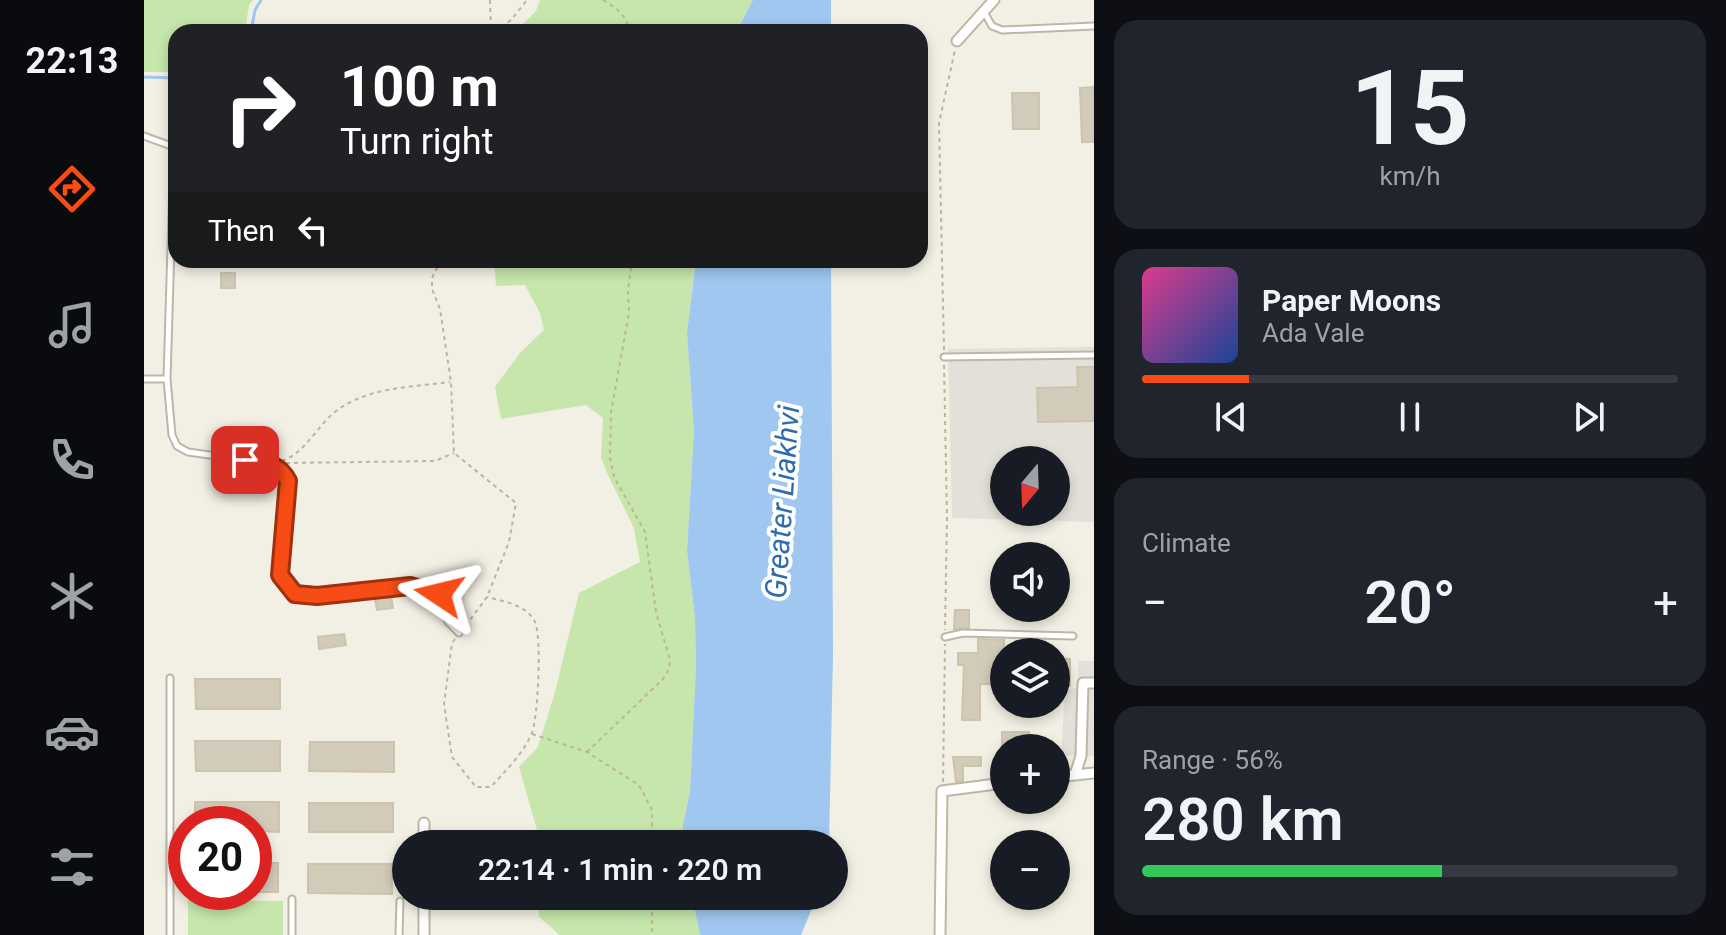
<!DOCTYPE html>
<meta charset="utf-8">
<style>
:root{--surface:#171b24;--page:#20242c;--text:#f1f3f6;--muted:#9ea1a6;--line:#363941;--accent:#f74c15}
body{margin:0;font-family:Roboto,sans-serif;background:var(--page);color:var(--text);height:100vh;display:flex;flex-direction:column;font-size:30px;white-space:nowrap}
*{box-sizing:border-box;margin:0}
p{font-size:26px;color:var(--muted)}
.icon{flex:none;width:44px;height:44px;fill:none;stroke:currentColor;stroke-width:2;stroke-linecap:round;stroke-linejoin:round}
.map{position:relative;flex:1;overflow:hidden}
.drawer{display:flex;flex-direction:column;gap:20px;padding:20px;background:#0d0f14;width:632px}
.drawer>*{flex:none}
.banner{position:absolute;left:24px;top:24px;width:760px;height:244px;border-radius:24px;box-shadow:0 4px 12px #0003;background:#202124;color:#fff;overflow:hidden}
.needle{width:52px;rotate:199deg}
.buttons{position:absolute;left:846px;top:446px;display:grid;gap:16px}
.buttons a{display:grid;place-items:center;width:80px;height:80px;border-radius:50%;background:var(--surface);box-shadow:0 4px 12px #0003;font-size:40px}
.speed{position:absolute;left:24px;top:806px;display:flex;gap:16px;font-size:40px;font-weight:700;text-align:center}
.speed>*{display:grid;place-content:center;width:104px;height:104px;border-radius:50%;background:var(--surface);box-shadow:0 4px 12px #0003;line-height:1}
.speed .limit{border:12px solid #d22;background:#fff;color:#111}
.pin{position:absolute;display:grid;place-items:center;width:68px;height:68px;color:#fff;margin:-34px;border-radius:16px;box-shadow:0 4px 12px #0006}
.me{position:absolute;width:88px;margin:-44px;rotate:280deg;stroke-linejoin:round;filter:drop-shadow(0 0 6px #0008)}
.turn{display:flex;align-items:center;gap:28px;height:168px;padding:0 40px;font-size:36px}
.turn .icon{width:104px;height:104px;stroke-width:2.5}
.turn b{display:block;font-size:56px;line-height:68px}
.then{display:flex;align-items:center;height:76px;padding:0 40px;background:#0003;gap:16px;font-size:30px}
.big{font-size:60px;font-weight:600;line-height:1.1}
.drawer .tile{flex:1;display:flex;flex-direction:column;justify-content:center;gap:12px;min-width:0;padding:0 28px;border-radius:24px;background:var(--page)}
.drawer .dial{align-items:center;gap:0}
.dial b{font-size:104px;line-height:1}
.song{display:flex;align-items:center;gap:24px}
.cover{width:96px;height:96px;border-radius:12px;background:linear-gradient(135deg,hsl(330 70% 55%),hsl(220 70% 35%))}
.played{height:8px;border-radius:4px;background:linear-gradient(90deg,var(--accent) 20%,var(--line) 20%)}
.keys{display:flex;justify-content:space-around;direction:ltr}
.heat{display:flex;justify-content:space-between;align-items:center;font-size:44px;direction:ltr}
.charge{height:12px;border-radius:6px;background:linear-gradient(90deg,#34c759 56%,var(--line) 0)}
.trip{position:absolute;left:248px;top:830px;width:456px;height:80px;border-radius:40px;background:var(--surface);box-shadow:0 4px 12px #0003;font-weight:600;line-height:80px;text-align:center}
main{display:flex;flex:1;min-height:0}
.tabs{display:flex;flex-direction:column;width:144px;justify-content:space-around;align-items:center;background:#090b0e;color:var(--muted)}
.tabs .icon{width:56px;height:56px}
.tabs .on{color:var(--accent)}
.tabs b{font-size:36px;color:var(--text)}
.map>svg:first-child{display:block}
</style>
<main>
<nav class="tabs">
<b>22:13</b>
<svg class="icon on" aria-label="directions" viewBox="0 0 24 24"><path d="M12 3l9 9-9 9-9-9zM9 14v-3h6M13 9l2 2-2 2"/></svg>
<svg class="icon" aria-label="music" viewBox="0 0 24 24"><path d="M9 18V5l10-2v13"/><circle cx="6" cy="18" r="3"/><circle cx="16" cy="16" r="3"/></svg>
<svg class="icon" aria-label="phone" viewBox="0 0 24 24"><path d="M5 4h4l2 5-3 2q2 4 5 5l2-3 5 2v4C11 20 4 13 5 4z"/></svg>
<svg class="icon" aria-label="climate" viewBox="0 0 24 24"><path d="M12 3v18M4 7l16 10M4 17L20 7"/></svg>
<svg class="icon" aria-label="car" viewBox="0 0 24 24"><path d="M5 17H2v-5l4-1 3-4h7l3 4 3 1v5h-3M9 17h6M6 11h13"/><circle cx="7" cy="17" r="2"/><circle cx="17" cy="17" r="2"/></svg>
<svg class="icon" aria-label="filters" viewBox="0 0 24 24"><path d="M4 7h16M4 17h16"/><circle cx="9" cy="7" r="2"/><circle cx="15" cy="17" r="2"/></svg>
</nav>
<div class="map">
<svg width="950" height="935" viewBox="0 0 950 935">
<rect width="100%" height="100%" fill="#f2efe4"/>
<path fill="#e3e0d9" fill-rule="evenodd" d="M950 347V522L808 518 804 349ZM860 460H912V512H860Z
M934 661H950V756H917L921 689 934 688Z"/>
<path fill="#c6e6ac" d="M0 0H109L105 5 101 32H32V72H0Z
M396 0H609L592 32H371L392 11Z
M350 260H552L543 333 550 431 543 551 551 618 552 665 546 792 539 824V844H392L393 830 375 767 394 747 411 692 435 593 496 562 490 528 464 475 457 457 459 418 442 405 357 419 351 387 376 353 400 330 396 313 381 285 352 286Z
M392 896H549L556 935H416L395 917Z
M44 900 139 901V935H44Z"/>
<path fill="#9fc7ef" d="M609 0H687V32H592Z
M552 260H687L689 655 685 844H539V824L546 792 552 665 551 618 543 551 550 431 543 333Z
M548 896H673L657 935H556Z"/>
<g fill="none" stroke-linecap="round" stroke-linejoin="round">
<path stroke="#9fc7ef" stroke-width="3" d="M107 32 111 10 117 0
M0 77 32 78
M156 260 172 265"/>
</g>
<path fill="#d3cbb9" stroke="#cdc4ad" stroke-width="2" d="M950 87V142H938L936 88Z
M868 93H895V129H869Z
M77 273H91V288H77Z
M933 367H950V421L894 422 893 388 934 387Z
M247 596 249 608 233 610 231 599Z
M811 610H825V628L810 629Z
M200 634 202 645 175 649 174 637Z
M834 639 860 640V684H836V720H818L820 665H814V653H834Z
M912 658 926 659V686L912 685Z
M51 679H136V709H52Z
M858 732H885V748H858Z
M51 741H136V771H52Z
M166 742H250V772L165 771Z
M809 757H837V766H819V781L812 782Z
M51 802H135V832L110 831V824H51Z
M165 803H249V832H165Z
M110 863H134V892H110Z
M164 864H248V894L164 893Z"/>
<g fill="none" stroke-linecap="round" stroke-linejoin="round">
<defs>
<path id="lane" d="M840 12 848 26 858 30 950 26
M0 136 30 147 23 379 28 435 33 446 44 452 129 464 139 470 144 481 136 575 151 594 173 596 266 586 295 594 304 622 315 633
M800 357 950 355
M0 379H23
M801 637 819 633 929 636
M26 678V935
M148 935V899
M255 935 256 901"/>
<path id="street" d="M813 41 850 0
M931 775 937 756 939 683H950
M912 777 950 773
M280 844V823
M280 935V896
M796 935 798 791 860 783"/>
</defs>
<use href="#lane" stroke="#bdb7a6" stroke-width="9"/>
<use href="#street" stroke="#bdb7a6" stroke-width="13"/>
<path stroke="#beb498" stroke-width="2" stroke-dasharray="4 4" stroke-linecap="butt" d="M346 0 347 32
M459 0C474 9 482 15 486 32
M351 32 367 20 383 0
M297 260 288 278V289L296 309 307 382 310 453 372 503 365 542 343 597 320 628
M800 350 795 123 811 50
M800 365 803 518 801 630
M138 461C161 453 173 426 192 411 224 387 268 387 306 382
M142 463 291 461 310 453
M311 639 308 643 300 704 308 757 332 787H347C362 770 379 754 388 733 394 716 398 638 391 622 383 605 359 601 343 597
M388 734 443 752 495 785 508 810V844
M443 752 519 679 525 669 526 660 512 612 501 532 470 477 466 458 467 412 485 313 484 290 488 260
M799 782 801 644
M508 896V935"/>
<use href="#lane" stroke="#fff" stroke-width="5"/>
<use href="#street" stroke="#fff" stroke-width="9"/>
</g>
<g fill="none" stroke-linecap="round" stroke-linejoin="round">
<defs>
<path id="route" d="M101 460C120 463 134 462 144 481L136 575 151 594 173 596 266 586 295 594"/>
</defs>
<use href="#route" stroke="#a1310e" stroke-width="20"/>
<use href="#route" stroke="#f74c15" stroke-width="14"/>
</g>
<g text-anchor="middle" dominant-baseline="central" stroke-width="8" stroke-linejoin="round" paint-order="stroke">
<g font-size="30" font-style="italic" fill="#2f6cad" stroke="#fff">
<text transform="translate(638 502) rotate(-86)">Greater Liakhvi</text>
</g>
</g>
</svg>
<div class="buttons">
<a><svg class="needle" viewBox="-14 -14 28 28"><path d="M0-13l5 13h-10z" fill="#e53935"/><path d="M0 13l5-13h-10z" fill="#9ea1a6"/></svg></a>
<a><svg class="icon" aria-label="sound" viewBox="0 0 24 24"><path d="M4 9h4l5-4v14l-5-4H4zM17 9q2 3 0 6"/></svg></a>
<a><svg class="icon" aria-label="layers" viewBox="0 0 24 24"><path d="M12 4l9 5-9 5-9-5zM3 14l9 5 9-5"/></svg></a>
<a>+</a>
<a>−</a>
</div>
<div class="speed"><div class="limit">20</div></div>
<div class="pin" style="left:101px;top:460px;background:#d93025"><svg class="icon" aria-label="arrive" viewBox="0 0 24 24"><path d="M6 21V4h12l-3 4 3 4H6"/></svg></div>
<svg class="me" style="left:295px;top:594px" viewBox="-20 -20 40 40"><path d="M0-17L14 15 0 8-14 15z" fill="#f74c15" stroke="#fff" stroke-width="4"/></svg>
<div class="trip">22:14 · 1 min · 220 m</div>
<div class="banner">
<div class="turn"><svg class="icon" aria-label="right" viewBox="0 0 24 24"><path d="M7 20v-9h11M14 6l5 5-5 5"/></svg><div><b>100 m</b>Turn right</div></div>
<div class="then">Then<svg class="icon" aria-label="left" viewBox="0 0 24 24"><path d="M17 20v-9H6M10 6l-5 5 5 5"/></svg></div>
</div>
</div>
<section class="drawer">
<div class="tile dial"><b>15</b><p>km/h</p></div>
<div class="tile">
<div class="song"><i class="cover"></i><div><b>Paper Moons</b><p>Ada Vale</p></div></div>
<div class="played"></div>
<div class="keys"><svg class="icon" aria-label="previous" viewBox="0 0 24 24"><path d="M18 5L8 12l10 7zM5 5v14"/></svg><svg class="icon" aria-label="pause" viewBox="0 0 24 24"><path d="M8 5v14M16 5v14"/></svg><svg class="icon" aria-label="next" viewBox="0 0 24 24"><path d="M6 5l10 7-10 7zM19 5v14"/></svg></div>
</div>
<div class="tile"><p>Climate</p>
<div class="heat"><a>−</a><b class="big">20°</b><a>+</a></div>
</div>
<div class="tile"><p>Range · 56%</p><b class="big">280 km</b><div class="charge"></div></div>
</section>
</main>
